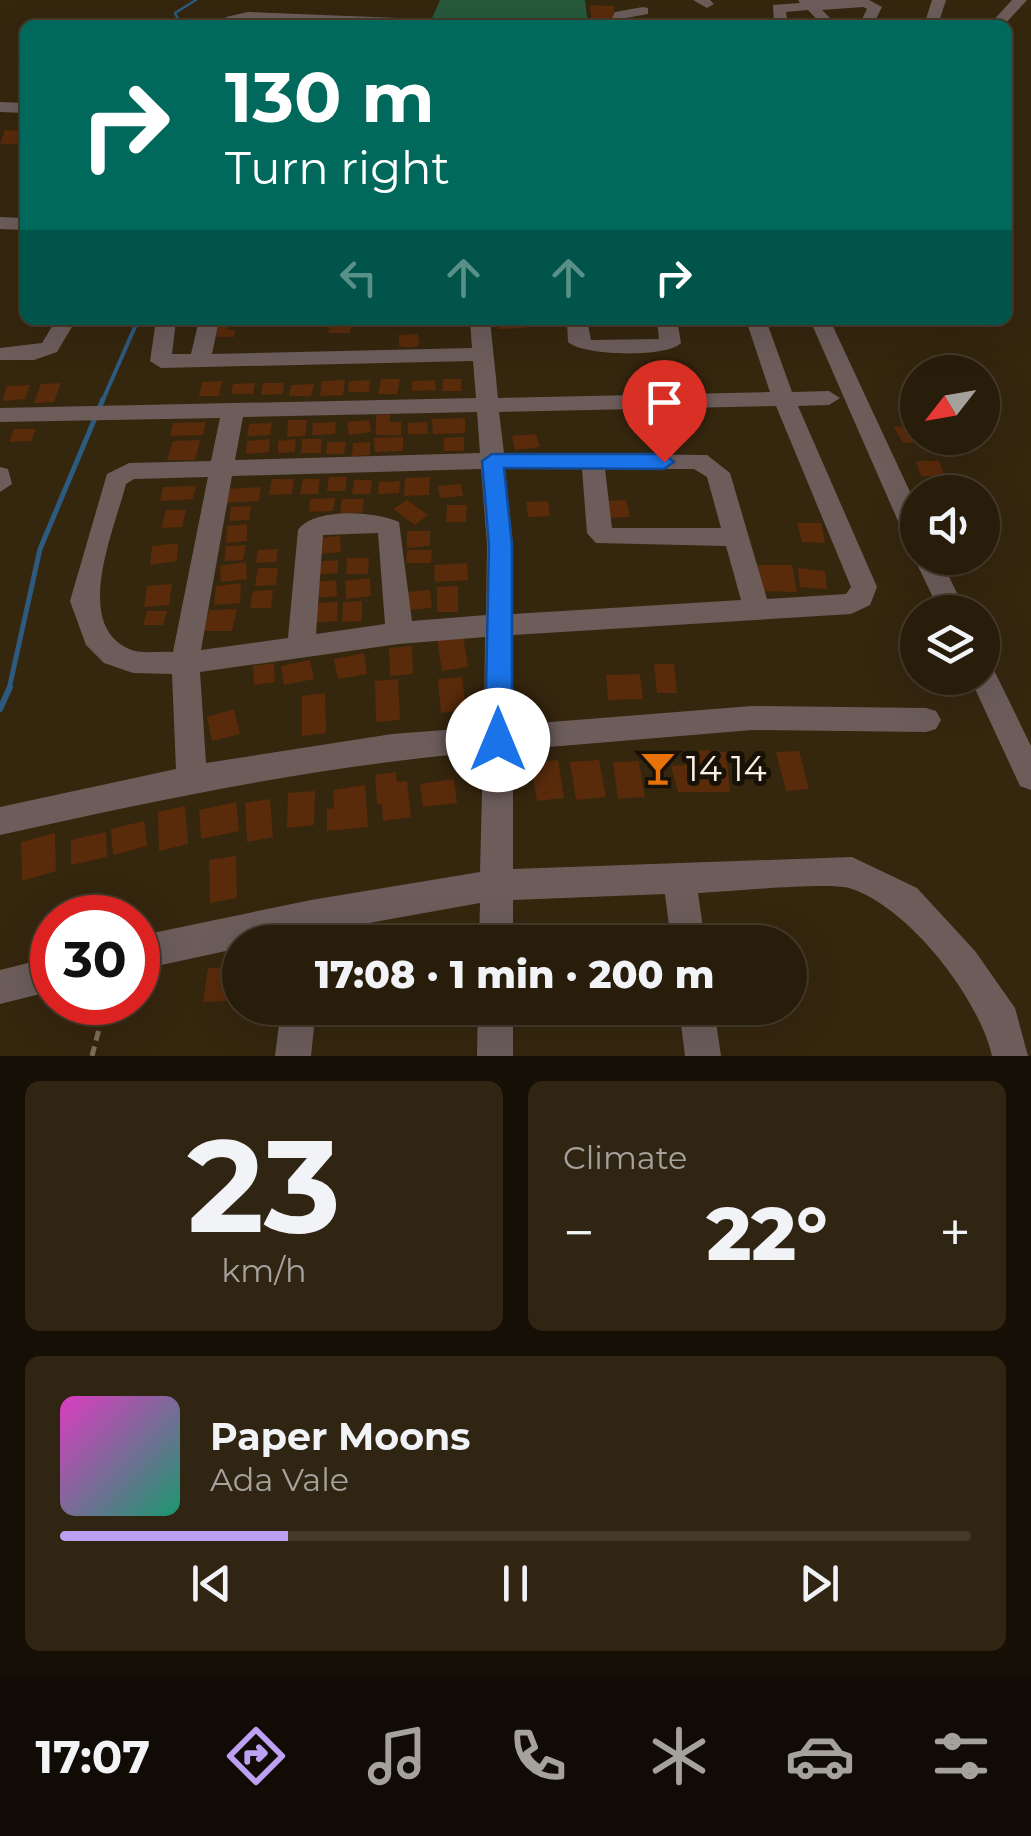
<!DOCTYPE html>
<meta charset="utf-8">
<style>
:root{--surface:#281c0a;--page:#302513;--text:#f1f3f6;--muted:#a5a19c;--line:#443a2b;--accent:#bca0f2}
body{margin:0;font-family:Montserrat,sans-serif;background:var(--page);color:var(--text);height:100vh;display:flex;flex-direction:column;font-size:38px;white-space:nowrap}
*{box-sizing:border-box;margin:0}
p{font-size:32px;color:var(--muted)}
.icon{flex:none;width:55px;height:55px;fill:none;stroke:currentColor;stroke-width:2;stroke-linecap:round;stroke-linejoin:round}
.map{position:relative;height:1056px;overflow:hidden}
.side{display:flex;flex-direction:column;gap:25px;padding:25px;background:#160f06;flex:1}
.side>*{flex:none}
.banner{position:absolute;left:20px;top:20px;width:992px;height:305px;border-radius:15px;box-shadow:0 10px 40px #0002,0 0 0 2px var(--line);background:#00695c;color:#fff;overflow:hidden}
.needle{width:65px;rotate:239deg}
.tools{position:absolute;left:900px;top:355px;display:grid;gap:20px}
.tools a{display:grid;place-items:center;width:100px;height:100px;border-radius:50%;background:var(--surface);box-shadow:0 10px 40px #0002,0 0 0 2px var(--line);font-size:50px}
.speed{position:absolute;left:30px;top:895px;display:flex;gap:20px;font-size:50px;font-weight:700;text-align:center}
.speed>*{display:grid;place-content:center;width:130px;height:130px;border-radius:50%;background:var(--surface);box-shadow:0 10px 40px #0002,0 0 0 2px var(--line);line-height:1}
.speed .limit{border:15px solid #d22;background:#fff;color:#111}
.pin{position:absolute;display:grid;place-items:center;width:85px;height:85px;color:#fff;margin:-102px -42px;border-radius:50% 50% 50% 0;rotate:-45deg;box-shadow:0 0 10px #0007}
.pin .icon{rotate:45deg}
.me{position:absolute;width:110px;margin:-55px;rotate:0deg;stroke-linejoin:round;filter:drop-shadow(0 0 8px #0008)}
.turn{display:flex;align-items:center;gap:35px;height:210px;padding:0 40px;font-size:45px}
.turn .icon{width:130px;height:130px;stroke-width:2.5}
.turn b{display:block;font-size:70px;line-height:85px}
.lanes{display:flex;align-items:center;height:95px;padding:0 40px;background:#0003;justify-content:center;gap:50px;direction:ltr}
.lanes .off{opacity:.35}
.big{font-size:75px;font-weight:800;line-height:1.1}
.side .card{flex:1;display:flex;flex-direction:column;justify-content:center;gap:15px;min-width:0;padding:0 35px;border-radius:15px;background:var(--page)}
.side .dial{align-items:center;gap:0}
.dial b{font-size:130px;line-height:1}
.song{display:flex;align-items:center;gap:30px}
.cover{width:120px;height:120px;border-radius:15px;background:linear-gradient(135deg,hsl(310 70% 55%),hsl(160 70% 35%))}
.played{height:10px;border-radius:5px;background:linear-gradient(90deg,var(--accent) 25%,var(--line) 25%)}
.keys{display:flex;justify-content:space-around;direction:ltr}
.heat{display:flex;justify-content:space-between;align-items:center;font-size:55px;direction:ltr}
.side .tiles{flex:1;display:grid;gap:25px;grid-template-columns:1fr 1fr}
.card:last-child{grid-column:span 2}
.trip{position:absolute;left:222px;top:925px;width:585px;height:100px;border-radius:50px;background:var(--surface);box-shadow:0 10px 40px #0002,0 0 0 2px var(--line);font-weight:800;line-height:100px;text-align:center}
.tabs{display:flex;height:160px;justify-content:space-around;align-items:center;background:#100b04;color:var(--muted)}
.tabs .icon{width:70px;height:70px}
.tabs .on{color:var(--accent)}
.tabs b{font-size:45px;color:var(--text)}
.map>svg:first-child{display:block}
</style>
<div class="map">
<svg width="1031" height="1056" viewBox="0 0 1031 1056">
<rect width="100%" height="100%" fill="#35260e"/>
<path fill="#27593b" d="M440 0H585L588 25H429Z"/>
<g fill="none" stroke-linecap="round" stroke-linejoin="round">
<path stroke="#2d5a7f" stroke-width="2.5" d="M181 25 175 13 196 0"/>
<path stroke="#2d5a7f" stroke-width="4" d="M102 402 138 320"/>
<path stroke="#2d5a7f" stroke-width="5" d="M9 689 40 549 103 399"/>
<path stroke="#2d5a7f" stroke-width="6" d="M0 709 10 687"/>
</g>
<path fill="#592b0b" d="M590 5 614 6V25H592Z
M5 130 25 131V134L17 144H0Z
M498 320H525L526 328 499 329Z
M214 321H230L227 330H235L234 337H211Z
M352 321 350 333H328L330 322Z
M418 334 419 345 412 348 399 346V335Z
M381 379H400L397 394H378Z
M443 379H462L461 391H442Z
M345 380 343 395 320 396 322 381Z
M370 380 369 392H348L349 381Z
M435 380 436 390 412 391V381Z
M222 381 219 396H199L202 382Z
M61 383 54 402 34 403 41 384Z
M255 383 253 394H231L233 384Z
M263 383H284L283 394 261 395Z
M314 384 311 396H289L291 385Z
M30 385 25 399 2 401 7 386Z
M390 414V422H401V435H376V415Z
M465 418V433L433 434 432 419Z
M288 420H307L305 436 287 437Z
M369 420 371 432 349 435 347 422Z
M206 422 203 435 170 436 173 423Z
M336 422 335 434 312 435 313 423Z
M427 422 428 434H408V423Z
M272 423 270 435 247 436 249 424Z
M918 425V438H928L930 442 903 443 894 427Z
M14 429H36L31 441 9 442Z
M536 434 540 447 515 450 512 436Z
M403 437V451L375 452 374 438Z
M464 437V451H444V438Z
M270 439 269 452 246 454 247 441Z
M296 439 295 452 278 453V441Z
M302 439H322L321 453H301Z
M200 440 195 460H167L173 441Z
M327 442H346L344 454H326Z
M370 442V455L352 456 353 443Z
M916 461H939L945 476H921Z
M329 477H347L345 491H327Z
M430 477 429 495 404 496 405 478Z
M272 479H294L292 494 269 495Z
M303 479H320L318 494H300Z
M354 480H372L370 494H352Z
M400 481 399 493 378 494 379 482Z
M461 484 463 496 440 498 438 486Z
M196 486 193 499 160 501 163 487Z
M261 487 259 501 224 503 226 489Z
M335 498 333 511 309 512 310 499Z
M342 499H364L362 513H340Z
M407 500 428 515 415 525 393 509Z
M626 500 630 517 607 518 604 501Z
M548 501 550 516 528 517 526 502Z
M447 505H467L466 522H446Z
M251 506 249 520 229 521 231 507Z
M166 510H186L182 527 161 528Z
M797 523H821L825 543 802 542Z
M247 524V541L226 543 227 526Z
M407 531H430V546L407 548Z
M340 536 341 552 319 554V538Z
M178 543 177 561 150 565 152 546Z
M246 545 243 560 224 561 226 546Z
M278 549 276 562 256 563 258 550Z
M407 550H432L431 563H406Z
M347 558H369L368 574H346Z
M338 560V573L315 575V562Z
M246 562 247 579 221 582 220 566Z
M467 563 468 580 435 582 434 565Z
M753 565H792L797 592 757 591Z
M258 568H278L276 585 255 586Z
M798 568 825 571 827 589 800 587Z
M370 578 371 596 346 599 345 581Z
M336 580 337 596 315 598 314 582Z
M241 583 240 603 214 605 216 586Z
M172 584 169 605 144 607 147 586Z
M458 586V612H437V587Z
M273 590 271 608H250L253 591Z
M430 590 432 608 407 610 406 592Z
M362 601V621L342 622 343 602Z
M338 602 337 621 310 623 311 603Z
M237 609 232 631H204L209 610Z
M147 611H167L163 625H143Z
M463 636 468 667 442 671 437 639Z
M412 646 413 674 390 676 389 648Z
M364 653 367 674 338 679 334 659Z
M310 660 314 679 284 685 281 666Z
M274 663 275 682 254 685 253 666Z
M654 664H674L677 693H657Z
M640 674 643 699 608 700 606 675Z
M462 677 466 710 441 713 438 679Z
M398 679 400 720 376 722 375 681Z
M325 693 326 733 302 736V696Z
M234 709 240 734 212 741 207 717Z
M699 750 726 752 730 792H678L671 766 700 764Z
M799 751 809 789 786 791 776 752Z
M558 760 564 798 537 801 531 763Z
M599 760 606 797 576 800 570 762Z
M639 761 645 797 618 799 613 762Z
M396 772 397 782 407 781 411 817 383 821 382 804H377L375 775Z
M454 779 457 803 423 807 420 784Z
M365 785 368 827 327 831V809L334 808 333 790Z
M315 791 314 825 287 828 288 793Z
M270 799 273 837 247 842 245 803Z
M236 802 239 831 201 839 199 810Z
M185 806 188 844 159 851 158 812Z
M144 821 147 846 113 855 111 829Z
M106 832 107 857 71 865V840Z
M55 833 56 871 22 881 21 842Z
M236 856 237 898 210 903 209 860Z
M403 928H447V942H403Z
M376 935V942H343V936Z
M240 966V1000L203 1002 208 968Z"/>
<g fill="none" stroke-linecap="round" stroke-linejoin="round">
<path stroke="#7b6e59" stroke-width="5" stroke-dasharray="10 6" stroke-linecap="butt" d="M92 1056 106 1002"/>
<path fill="#6c5d5b" fill-rule="evenodd" d="M693 0H710L714 4 707 8Z
M798 0H869L882 7 873 25H859L867 9 863 7 822 10 837 25H822L808 10 786 12 788 25H774L773 5 800 3Z
M932 0H946L938 25H924Z
M1012 0H1027L1004 25H989Z
M643 7 648 8V14L626 18 623 25H609L615 12Z
M248 12 424 19 431 23 248 20 219 25 226 17Z
M0 102 25 103V113L0 112Z
M0 217 25 218V230L0 229Z
M56 320H76L57 352 34 360H0V348L42 343Z
M156 320H176L172 354H191L199 320H219L212 354 472 348 470 320H490L498 398 770 392 746 320H766L792 392 829 391 840 398 829 405 798 406 877 587 870 605 851 614 513 635V725L752 706 926 708 936 711 941 720 936 729 926 732 752 730 513 750V869L852 857 917 888 975 951 1015 1008 1028 1056H992C979 998 910 909 852 889 832 881 727 892 698 893L705 942H671L665 894 513 900V942H479L480 903 263 942H240V948L138 970V936L311 900 480 872 483 752C319 766 160 799 0 835V807L176 769 172 674 133 673 104 663 86 645 70 601 107 474 129 463 211 461 220 418 0 422V408L476 398 473 361 161 368 150 361ZM776 406 851 587 846 594 767 599 730 473 707 455 504 453 499 412ZM477 412 480 453 235 460 243 417ZM481 469 487 545 486 615 412 621 399 522C376 511 314 507 298 530L288 638 201 650 232 476ZM505 469H582L587 533 596 543 726 546 741 600 513 614V545ZM605 469H694L707 477 721 528H612ZM208 477 173 652C159 651 140 655 127 648 73 622 115 528 126 484L134 479ZM378 533 385 624 316 634 323 535ZM485 637 484 727 392 734 206 763 200 672 399 644Z
M567 320H587L591 340 659 339 657 320H677L681 343C667 358 583 356 568 342Z
M810 320H830L918 509V546L905 537Z
M0 467 8 469 12 484 0 492Z
M918 552V558H940L966 612H940L914 558Z
M982 663 992 666 1031 746V790L1020 786 970 678H982Z
M52 957V991L0 1004V970Z
M281 1008H316L311 1056H275Z
M478 1008H513V1056H477Z
M679 1008H714L721 1056H685Z"/>
</g>
<path fill="#1a73e8" stroke="#114b97" stroke-width="2.5" d="M492 454H664L674 462 664 469 504 468 512 545V740L508 748 498 751 489 748 485 740 489 545 482 461Z"/>
<defs>
<symbol id="bar-bare" viewBox="-9 -9 18 18"><path d="M-6-5H6L.8 .8V4.5H3.5V6h-7V4.5H-.8V.8Z" fill="#e8710a" stroke="#171107" stroke-width="2.5" paint-order="stroke"/></symbol>
</defs>
<g fill-rule="evenodd">
<use href="#bar-bare" x="633" y="743" width="50" height="50"/>
</g>
<g text-anchor="middle" dominant-baseline="central" stroke-width="10" stroke-linejoin="round" paint-order="stroke">
<g font-size="35" fill="#fbf1e2" stroke="#171107" text-anchor="start">
<text x="686" y="768">14 14</text>
</g>
</g>
</svg>
<div class="tools">
<a><svg class="needle" viewBox="-14 -14 28 28"><path d="M0-13l5 13h-10z" fill="#e53935"/><path d="M0 13l5-13h-10z" fill="#a5a19c"/></svg></a>
<a><svg class="icon" aria-label="sound" viewBox="0 0 24 24"><path d="M4 9h4l5-4v14l-5-4H4zM17 9q2 3 0 6"/></svg></a>
<a><svg class="icon" aria-label="layers" viewBox="0 0 24 24"><path d="M12 4l9 5-9 5-9-5zM3 14l9 5 9-5"/></svg></a>
</div>
<div class="speed"><div class="limit">30</div></div>
<div class="pin" style="left:664px;top:462px;background:#d93025"><svg class="icon" aria-label="arrive" viewBox="0 0 24 24"><path d="M6 21V4h12l-3 4 3 4H6"/></svg></div>
<svg class="me" style="left:498px;top:740px" viewBox="-20 -20 40 40"><circle r="19" fill="#fff"/><path d="M0-13L10 11 0 6-10 11z" fill="#1a73e8"/></svg>
<div class="trip">17:08 · 1 min · 200 m</div>
<div class="banner">
<div class="turn"><svg class="icon" aria-label="right" viewBox="0 0 24 24"><path d="M7 20v-9h11M14 6l5 5-5 5"/></svg><div><b>130 m</b>Turn right</div></div>
<div class="lanes"><svg class="icon off" aria-label="left" viewBox="0 0 24 24"><path d="M17 20v-9H6M10 6l-5 5 5 5"/></svg><svg class="icon off" aria-label="ahead" viewBox="0 0 24 24"><path d="M12 20V5M6 11l6-6 6 6"/></svg><svg class="icon off" aria-label="ahead" viewBox="0 0 24 24"><path d="M12 20V5M6 11l6-6 6 6"/></svg><svg class="icon" aria-label="right" viewBox="0 0 24 24"><path d="M7 20v-9h11M14 6l5 5-5 5"/></svg></div>
</div>
</div>
<section class="side">
<div class="tiles">
<div class="card dial"><b>23</b><p>km/h</p></div>
<div class="card"><p>Climate</p>
<div class="heat"><a>−</a><b class="big">22°</b><a>+</a></div>
</div>
<div class="card">
<div class="song"><i class="cover"></i><div><b>Paper Moons</b><p>Ada Vale</p></div></div>
<div class="played"></div>
<div class="keys"><svg class="icon" aria-label="previous" viewBox="0 0 24 24"><path d="M18 5L8 12l10 7zM5 5v14"/></svg><svg class="icon" aria-label="pause" viewBox="0 0 24 24"><path d="M8 5v14M16 5v14"/></svg><svg class="icon" aria-label="next" viewBox="0 0 24 24"><path d="M6 5l10 7-10 7zM19 5v14"/></svg></div>
</div>
</div>
</section>
<nav class="tabs">
<b>17:07</b>
<svg class="icon on" aria-label="directions" viewBox="0 0 24 24"><path d="M12 3l9 9-9 9-9-9zM9 14v-3h6M13 9l2 2-2 2"/></svg>
<svg class="icon" aria-label="music" viewBox="0 0 24 24"><path d="M9 18V5l10-2v13"/><circle cx="6" cy="18" r="3"/><circle cx="16" cy="16" r="3"/></svg>
<svg class="icon" aria-label="phone" viewBox="0 0 24 24"><path d="M5 4h4l2 5-3 2q2 4 5 5l2-3 5 2v4C11 20 4 13 5 4z"/></svg>
<svg class="icon" aria-label="climate" viewBox="0 0 24 24"><path d="M12 3v18M4 7l16 10M4 17L20 7"/></svg>
<svg class="icon" aria-label="car" viewBox="0 0 24 24"><path d="M5 17H2v-5l4-1 3-4h7l3 4 3 1v5h-3M9 17h6M6 11h13"/><circle cx="7" cy="17" r="2"/><circle cx="17" cy="17" r="2"/></svg>
<svg class="icon" aria-label="filters" viewBox="0 0 24 24"><path d="M4 7h16M4 17h16"/><circle cx="9" cy="7" r="2"/><circle cx="15" cy="17" r="2"/></svg>
</nav>
